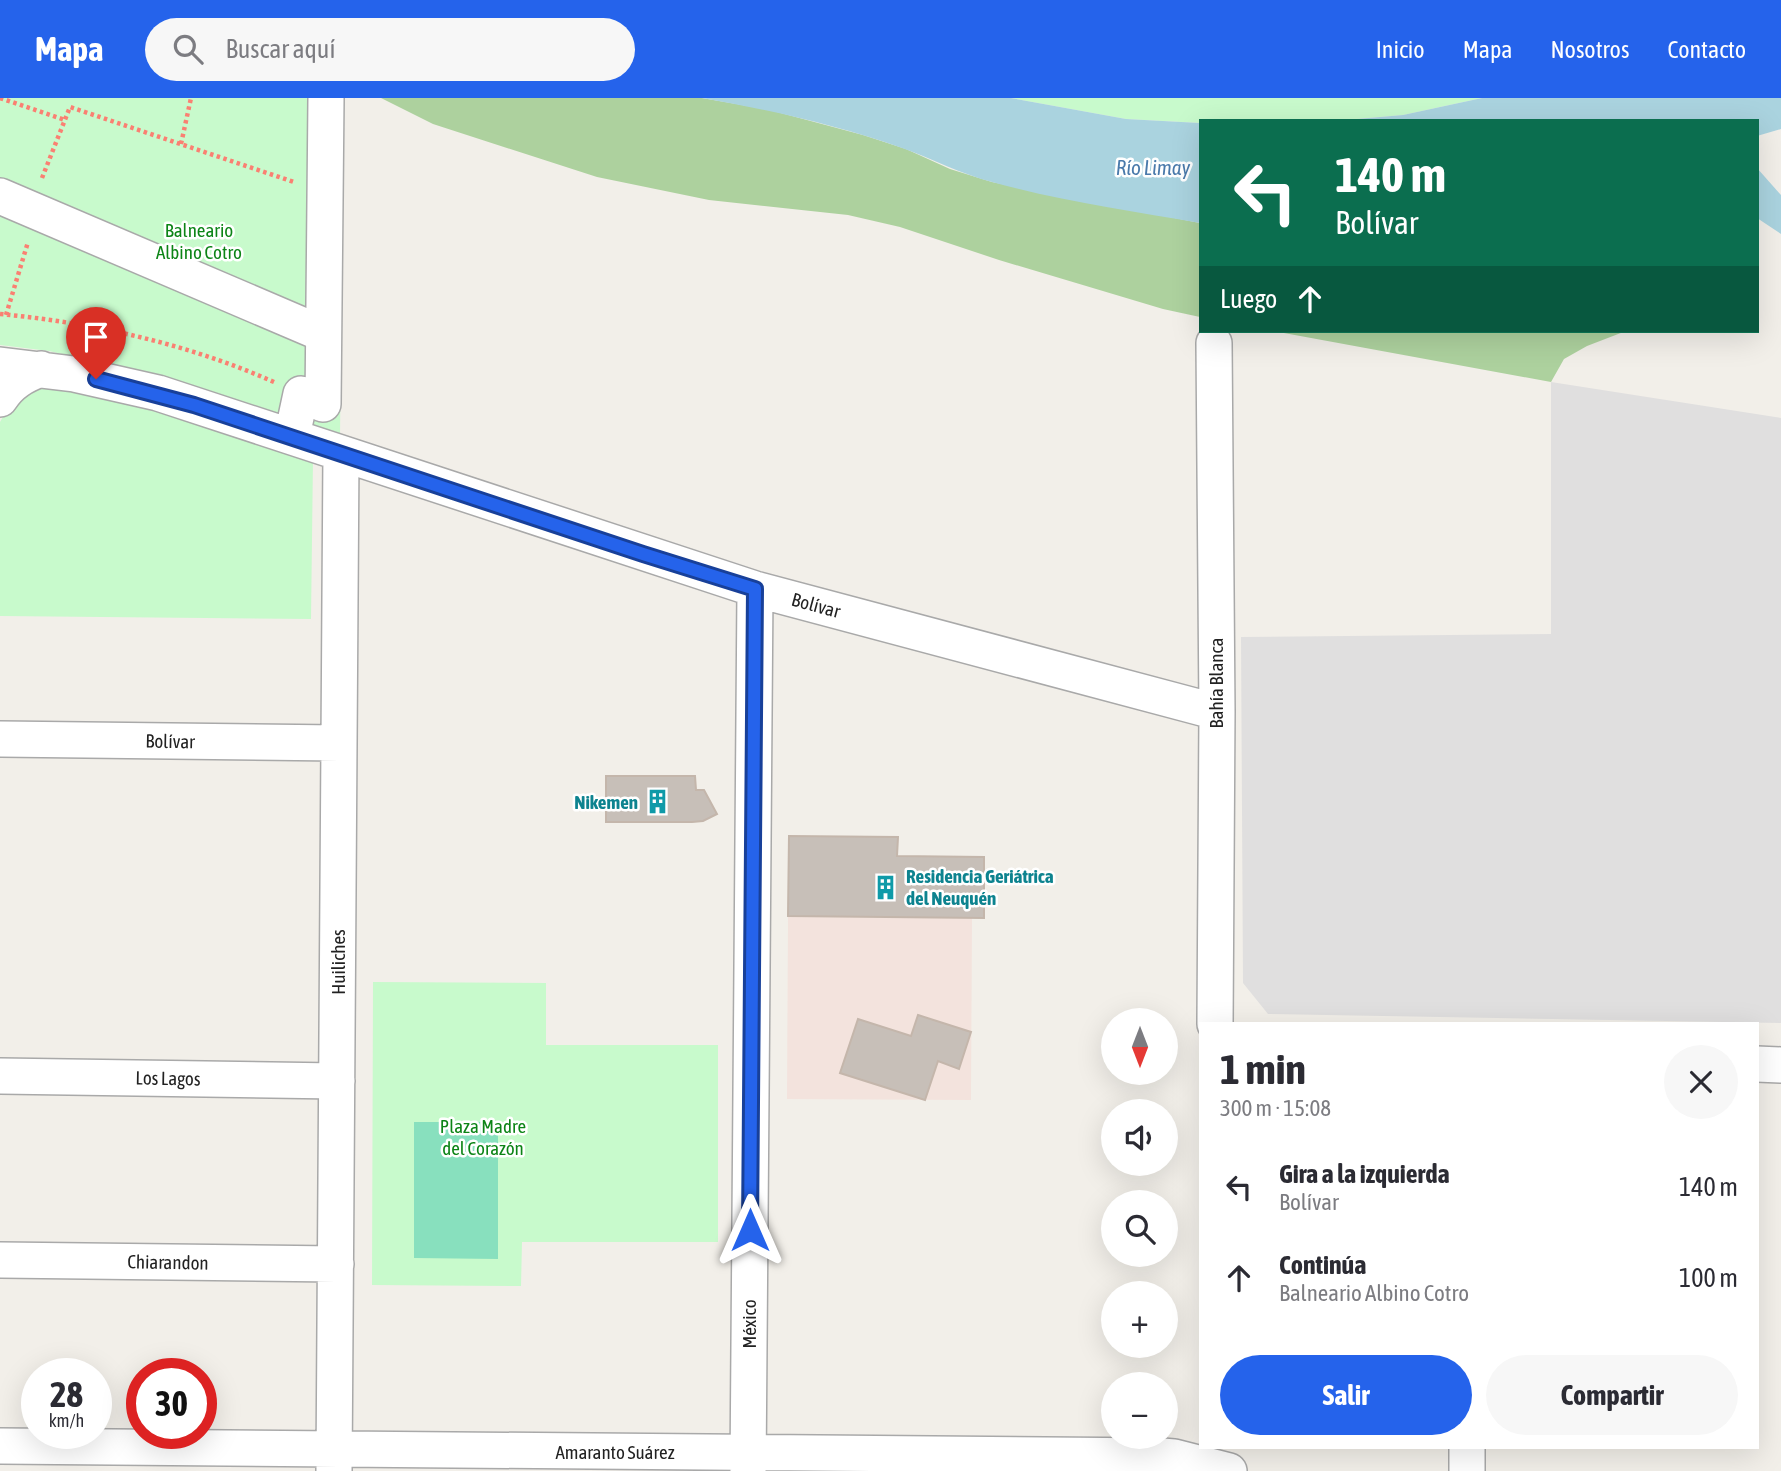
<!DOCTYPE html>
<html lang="es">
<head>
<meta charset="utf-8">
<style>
  body { margin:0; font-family:"Asap Condensed",sans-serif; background:#f7f7f7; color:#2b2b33; height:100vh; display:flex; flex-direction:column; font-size:26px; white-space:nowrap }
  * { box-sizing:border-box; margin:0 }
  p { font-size:23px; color:#7c7c81 }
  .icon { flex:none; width:38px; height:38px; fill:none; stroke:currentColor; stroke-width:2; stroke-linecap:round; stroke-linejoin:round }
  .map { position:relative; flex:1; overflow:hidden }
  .drawer { position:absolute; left:1199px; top:924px; width:560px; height:427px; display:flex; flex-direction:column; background:#fff; border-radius:0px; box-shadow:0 7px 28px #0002 }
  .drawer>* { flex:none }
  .hud { position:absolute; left:1199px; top:21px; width:560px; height:214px; border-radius:0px; box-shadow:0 7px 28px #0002; background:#0b6e4f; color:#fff; overflow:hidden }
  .needle { width:46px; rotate:180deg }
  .controls { position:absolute; left:1101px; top:910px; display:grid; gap:14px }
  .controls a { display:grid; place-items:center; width:77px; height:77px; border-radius:50%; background:#fff; box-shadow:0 7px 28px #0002; font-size:35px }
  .speed { position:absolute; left:21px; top:1260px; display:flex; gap:14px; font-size:35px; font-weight:700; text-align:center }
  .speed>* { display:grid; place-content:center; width:91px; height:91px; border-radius:50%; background:#fff; box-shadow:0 7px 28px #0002; line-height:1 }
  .speed small { font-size:18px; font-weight:400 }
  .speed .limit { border:10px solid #d22; background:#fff; color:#111 }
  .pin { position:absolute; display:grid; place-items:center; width:60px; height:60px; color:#fff; margin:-72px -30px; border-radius:50% 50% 50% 0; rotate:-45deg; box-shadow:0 0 7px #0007 }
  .pin .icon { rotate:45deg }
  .me { position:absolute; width:77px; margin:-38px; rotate:0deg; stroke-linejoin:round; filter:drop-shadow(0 0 5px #0008) }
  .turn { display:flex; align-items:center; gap:24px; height:147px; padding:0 21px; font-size:32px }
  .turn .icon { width:91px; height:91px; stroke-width:2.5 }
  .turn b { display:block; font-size:49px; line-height:60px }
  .then { display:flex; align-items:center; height:66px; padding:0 21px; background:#0003; gap:14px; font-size:26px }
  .round { display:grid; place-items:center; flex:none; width:74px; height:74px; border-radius:37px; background:#f7f7f7 }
  .overview { display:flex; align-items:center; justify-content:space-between; height:119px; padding:0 21px }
  h1 { font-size:42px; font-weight:700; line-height:52px }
  .action { display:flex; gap:14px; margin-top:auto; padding:14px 21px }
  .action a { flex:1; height:80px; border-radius:42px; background:#2563eb; color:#fff; font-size:28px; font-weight:700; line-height:80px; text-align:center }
  .action a+a { background:#f7f7f7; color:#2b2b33 }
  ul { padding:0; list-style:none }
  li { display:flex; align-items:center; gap:21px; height:91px; padding:0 21px }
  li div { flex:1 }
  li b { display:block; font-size:26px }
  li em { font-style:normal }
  header { display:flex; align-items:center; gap:42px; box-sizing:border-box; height:98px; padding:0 35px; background:#2563eb; color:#fff }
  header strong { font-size:33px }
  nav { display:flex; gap:38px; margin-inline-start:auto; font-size:24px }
  .search { width:490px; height:63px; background:#f7f7f7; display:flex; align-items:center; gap:18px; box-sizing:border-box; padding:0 24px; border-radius:38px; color:#7c7c81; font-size:26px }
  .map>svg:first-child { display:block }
  .residential { fill:#e0dfdf }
  .military { fill:#f3e3dd }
  .forest { fill:#add19e }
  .park { fill:#c8facc }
  .pitch { fill:#88e0be }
  .water { fill:#aad3df }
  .building { fill:#c7bfb8; stroke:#c4b6ab; stroke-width:2 }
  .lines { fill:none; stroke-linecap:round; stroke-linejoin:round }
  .street-casing { stroke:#a9a9a9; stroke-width:38 }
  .path { stroke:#fa8072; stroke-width:4.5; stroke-dasharray:3.5 3.5; stroke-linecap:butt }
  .street { stroke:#fff; stroke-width:35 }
  .route-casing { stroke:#184099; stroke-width:18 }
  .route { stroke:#2563eb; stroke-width:12 }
  .labels { text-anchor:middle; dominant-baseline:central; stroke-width:5; stroke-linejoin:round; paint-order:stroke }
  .park-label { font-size:19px; fill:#0c8416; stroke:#fff }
  .street-label { font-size:19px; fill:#222; stroke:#fff }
  .culture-label { font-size:19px; font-weight:bold; fill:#0d838f; stroke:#fff; text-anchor:end }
  .water-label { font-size:21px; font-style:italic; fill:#4a7aab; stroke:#fff }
</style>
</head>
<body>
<header>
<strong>Mapa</strong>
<div class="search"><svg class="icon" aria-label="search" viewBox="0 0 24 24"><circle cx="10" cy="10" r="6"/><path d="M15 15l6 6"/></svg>Buscar aquí</div>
<nav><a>Inicio</a><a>Mapa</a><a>Nosotros</a><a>Contacto</a></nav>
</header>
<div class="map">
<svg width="1781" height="1373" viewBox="0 0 1781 1373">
  <rect width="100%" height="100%" fill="#f2efe9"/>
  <path class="residential" d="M1551,284L1781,320V925L1268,916L1243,885L1241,539L1551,536Z"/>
  <path class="military" d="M788,818L972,820L971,1002L787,1001Z"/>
  <path class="forest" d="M381,0H702L766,11L863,37L906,51L950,71L992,84L1200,125V219L1163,211L999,162L900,129L848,117L709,102L597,79L433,26Z
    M1273,233H1626L1587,248L1564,261L1551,284Z"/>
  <path class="park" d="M0,0H343L340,341L127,271L49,253L0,247Z
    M1011,0H1482L1403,17L1334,23H1200V25L1126,21Z
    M30,287L111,298L313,361L311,521L0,518V324L15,298Z
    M373,884L546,885V947H718V1144H522L521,1188L372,1187Z"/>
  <path class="pitch" d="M414,1024H498V1161L414,1160Z"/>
  <path class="water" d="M702,0H1011L1126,21L1200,25V125C1131,113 1060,103 992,84C961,76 933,61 902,50C837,27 770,12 702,0Z
    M1482,0H1781V31L1757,38V23H1334L1403,17Z
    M1757,70L1781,97V136L1757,120Z"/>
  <path class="building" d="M606,678H695L696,692H704L717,716L703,723L692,724H606Z
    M789,738L898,739L897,758L984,759V820L788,818Z
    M918,917L971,934L959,971L938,963L925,1002L840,975L858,921L911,938Z"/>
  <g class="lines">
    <defs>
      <path id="street" d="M0,98L323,236
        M1214,245L1217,614L1215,926
        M0,267L74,276L158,295L755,491L1217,614
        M0,301C10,285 24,277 41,271
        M292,338L301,296L323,306L326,0
        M0,641L339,645
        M1757,966L1781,967
        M0,978L337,983
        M0,1162L336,1166
        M0,1348L1162,1358L1174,1359L1229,1373
        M334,1373L341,355
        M748,1373L755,491
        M1467,1373V1349"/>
    </defs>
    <use href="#street" class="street-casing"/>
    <path class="path" d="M0,0L65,22
      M181,46L191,0
      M42,80L70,9L294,84
      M0,216C94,225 188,246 274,284
      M6,217L28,144"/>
    <use href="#street" class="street"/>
  </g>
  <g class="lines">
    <defs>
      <path id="route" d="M96,281L194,307L643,456L755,491L750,1132"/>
    </defs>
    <use href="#route" class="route-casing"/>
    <use href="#route" class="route"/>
  </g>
  <defs>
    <symbol id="building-bare" viewBox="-9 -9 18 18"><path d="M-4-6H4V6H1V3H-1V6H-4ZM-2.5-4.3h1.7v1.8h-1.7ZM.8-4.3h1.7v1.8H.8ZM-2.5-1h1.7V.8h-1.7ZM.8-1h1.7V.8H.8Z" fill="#0f9aa8" stroke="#fff" stroke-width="2.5" paint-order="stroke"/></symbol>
  </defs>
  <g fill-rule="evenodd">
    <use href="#building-bare" x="640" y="686" width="35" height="35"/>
    <use href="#building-bare" x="868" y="772" width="35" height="35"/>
  </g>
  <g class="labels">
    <g class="park-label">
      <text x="199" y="132">Balneario<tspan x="199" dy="22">Albino Cotro</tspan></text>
      <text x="483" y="1028">Plaza Madre<tspan x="483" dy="22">del Corazón</tspan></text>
    </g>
    <g class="street-label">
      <text transform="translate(816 507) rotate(15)">Bolívar</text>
      <text transform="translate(1216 585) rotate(-90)">Bahía Blanca</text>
      <text transform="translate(170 643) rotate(1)">Bolívar</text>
      <text transform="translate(338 864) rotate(-90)">Huiliches</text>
      <text transform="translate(168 980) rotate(1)">Los Lagos</text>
      <text transform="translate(168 1164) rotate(1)">Chiarandon</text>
      <text transform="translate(749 1226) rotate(-90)">México</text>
      <text x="615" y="1354">Amaranto Suárez</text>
    </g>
    <g class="culture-label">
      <text x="638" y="704">Nikemen</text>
      <text x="906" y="778" text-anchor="start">Residencia Geriátrica<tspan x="906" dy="22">del Neuquén</tspan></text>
    </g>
    <g class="water-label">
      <text x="1153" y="69">Río Limay</text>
    </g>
  </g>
</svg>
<div class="controls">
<a><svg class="needle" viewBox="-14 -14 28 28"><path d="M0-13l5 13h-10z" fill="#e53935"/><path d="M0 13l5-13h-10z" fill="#7c7c81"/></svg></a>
<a><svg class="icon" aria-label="sound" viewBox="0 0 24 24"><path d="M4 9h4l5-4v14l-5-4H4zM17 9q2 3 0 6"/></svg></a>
<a><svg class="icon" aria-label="search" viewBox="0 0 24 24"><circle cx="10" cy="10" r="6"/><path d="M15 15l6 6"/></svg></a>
<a>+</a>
<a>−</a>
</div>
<div class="speed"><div>28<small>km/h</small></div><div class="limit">30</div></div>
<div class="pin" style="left:96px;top:281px;background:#d93025"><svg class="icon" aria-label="arrive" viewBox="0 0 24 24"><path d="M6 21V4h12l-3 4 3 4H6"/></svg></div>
<svg class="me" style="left:750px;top:1132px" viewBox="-20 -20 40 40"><path d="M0-17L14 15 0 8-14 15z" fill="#2563eb" stroke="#fff" stroke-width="4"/></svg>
<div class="hud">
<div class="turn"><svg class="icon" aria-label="left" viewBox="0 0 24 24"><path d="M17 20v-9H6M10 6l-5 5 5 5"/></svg><div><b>140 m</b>Bolívar</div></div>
<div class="then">Luego<svg class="icon" aria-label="ahead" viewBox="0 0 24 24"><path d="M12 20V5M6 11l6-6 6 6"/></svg></div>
</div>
<section class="drawer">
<div class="overview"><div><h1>1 min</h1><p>300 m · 15:08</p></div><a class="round"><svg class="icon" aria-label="close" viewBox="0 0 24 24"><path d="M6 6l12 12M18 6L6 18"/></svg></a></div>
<ul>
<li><svg class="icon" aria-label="left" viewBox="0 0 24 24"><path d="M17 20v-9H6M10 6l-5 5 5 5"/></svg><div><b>Gira a la izquierda</b><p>Bolívar</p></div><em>140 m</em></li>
<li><svg class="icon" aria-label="ahead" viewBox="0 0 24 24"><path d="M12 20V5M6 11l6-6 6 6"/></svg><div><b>Continúa</b><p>Balneario Albino Cotro</p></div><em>100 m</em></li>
</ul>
<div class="action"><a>Salir</a><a>Compartir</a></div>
</section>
</div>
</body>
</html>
